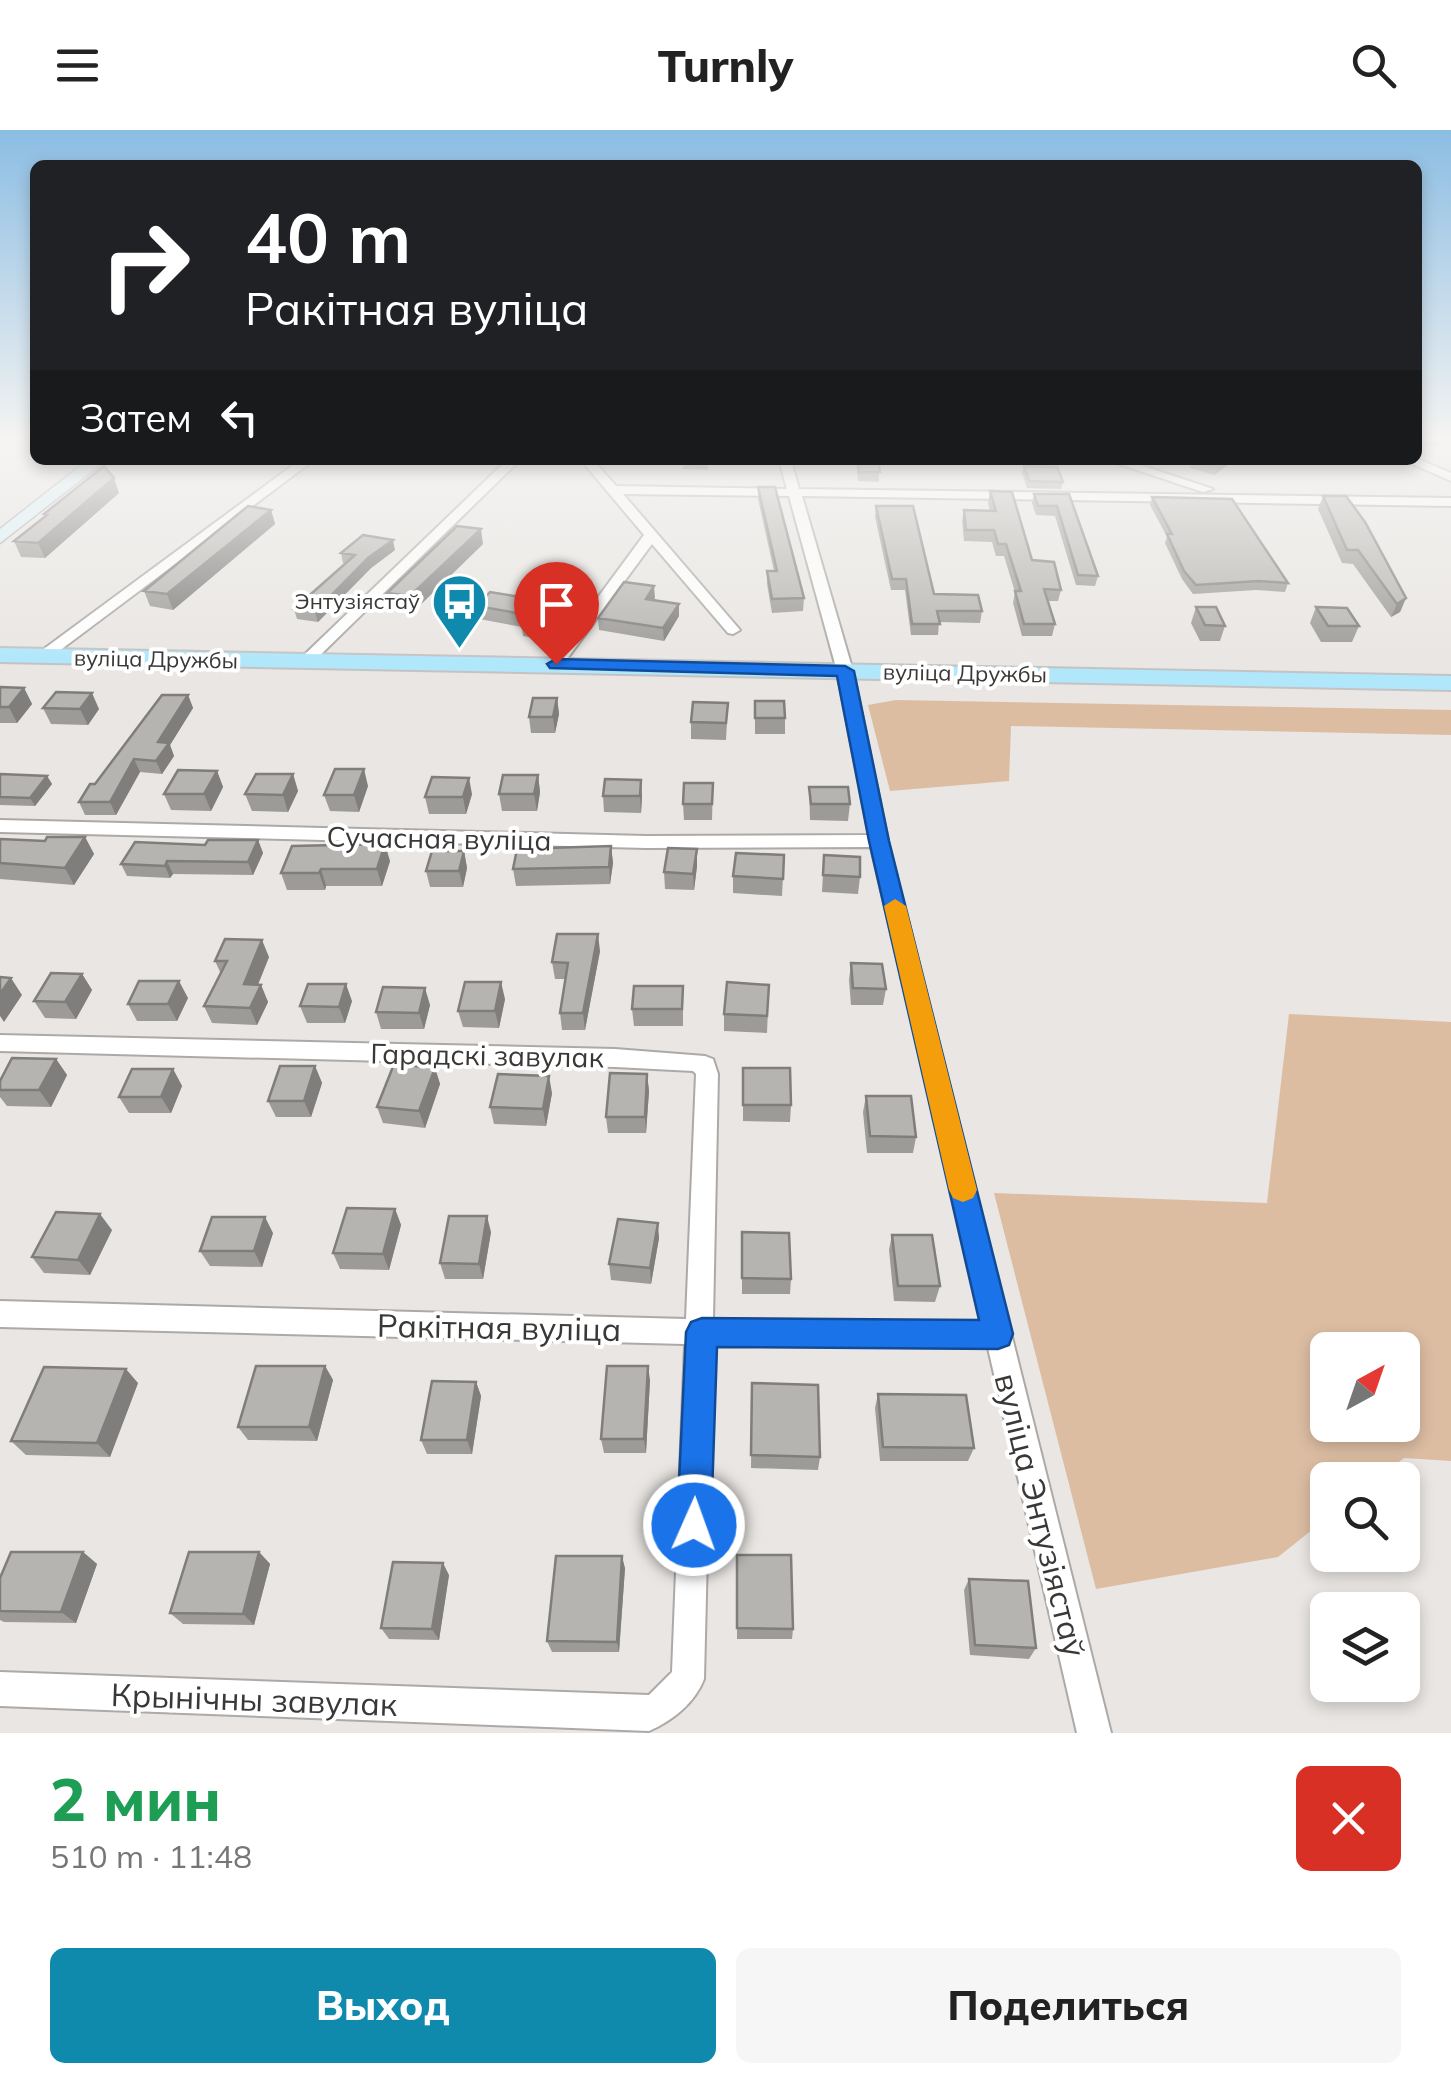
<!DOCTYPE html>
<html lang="ru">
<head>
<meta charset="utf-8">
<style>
  body { margin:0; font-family:Mulish,sans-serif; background:#f6f6f6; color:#222; height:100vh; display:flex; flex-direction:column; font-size:38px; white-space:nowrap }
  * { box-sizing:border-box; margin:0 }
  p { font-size:32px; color:#767676 }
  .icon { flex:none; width:55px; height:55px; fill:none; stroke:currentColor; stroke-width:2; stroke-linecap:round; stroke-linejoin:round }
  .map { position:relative; height:1603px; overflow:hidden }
  .drawer { display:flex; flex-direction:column; background:#fff; flex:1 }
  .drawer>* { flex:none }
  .hud { position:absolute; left:30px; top:30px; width:1392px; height:305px; border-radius:15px; box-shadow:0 5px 15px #0003; background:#202124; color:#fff; overflow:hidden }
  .needle { width:65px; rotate:40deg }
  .buttons { position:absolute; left:1310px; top:1202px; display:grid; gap:20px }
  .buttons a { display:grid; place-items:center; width:110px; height:110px; border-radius:15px; background:#fff; box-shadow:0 5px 15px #0003; font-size:50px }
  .pin { position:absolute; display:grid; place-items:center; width:85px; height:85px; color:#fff; margin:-102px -42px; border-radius:50% 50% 50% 0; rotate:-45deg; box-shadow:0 0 10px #0007 }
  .pin .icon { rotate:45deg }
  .me { position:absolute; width:110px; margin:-55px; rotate:2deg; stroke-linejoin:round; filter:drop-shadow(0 0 8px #0008) }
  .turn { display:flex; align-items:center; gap:35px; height:210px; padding:0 50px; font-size:45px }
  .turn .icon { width:130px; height:130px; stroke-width:2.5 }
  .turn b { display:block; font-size:70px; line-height:85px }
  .then { display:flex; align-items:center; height:95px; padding:0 50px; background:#0003; gap:20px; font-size:38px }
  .round { display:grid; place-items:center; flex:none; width:105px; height:105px; border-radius:15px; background:#f6f6f6 }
  .overview { display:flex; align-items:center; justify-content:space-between; height:170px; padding:0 50px }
  h1 { font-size:60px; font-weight:800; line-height:75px; color:#1e9e55 }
  .cta { display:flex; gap:20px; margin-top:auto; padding:20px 50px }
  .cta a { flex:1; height:115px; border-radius:15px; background:#0f8aac; color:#fff; font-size:40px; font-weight:800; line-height:115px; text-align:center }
  .cta a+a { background:#f6f6f6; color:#222 }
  header { display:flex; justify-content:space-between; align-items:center; height:130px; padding:0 50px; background:#fff; font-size:45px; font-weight:800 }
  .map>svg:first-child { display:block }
  .green { fill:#dcbda2; fill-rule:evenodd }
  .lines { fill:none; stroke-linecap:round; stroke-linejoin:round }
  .street-casing { stroke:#aca9a7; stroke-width:4 }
  .secondary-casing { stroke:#aca9a7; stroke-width:3 }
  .primary-casing { stroke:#c4c3c3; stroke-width:4 }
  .street { fill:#fff; fill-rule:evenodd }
  .secondary { fill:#d8f3fd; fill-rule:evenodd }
  .primary { fill:#b0e7fb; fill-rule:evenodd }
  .wall { fill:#9d9b98 }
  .shaded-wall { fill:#7f7e7c }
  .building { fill:#b6b4b1; stroke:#7f7e7c; stroke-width:2.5 }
  .route { fill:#1a73e8; stroke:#114b97; stroke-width:2.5 }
  .slow { fill:#f59e0b }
  .labels { text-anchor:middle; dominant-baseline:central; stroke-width:8; stroke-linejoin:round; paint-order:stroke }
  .far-poi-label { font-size:22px; fill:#3a3837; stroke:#fff; text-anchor:end }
  .far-street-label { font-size:22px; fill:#3a3837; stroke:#fff }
  .street-label { font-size:28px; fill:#3a3837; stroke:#fff }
  .near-street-label { font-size:32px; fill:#3a3837; stroke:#fff }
</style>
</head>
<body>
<header><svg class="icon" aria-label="menu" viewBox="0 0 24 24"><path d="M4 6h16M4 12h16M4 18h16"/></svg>Turnly<svg class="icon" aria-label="search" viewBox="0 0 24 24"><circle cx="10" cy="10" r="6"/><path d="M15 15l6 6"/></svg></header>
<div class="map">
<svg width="1451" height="1603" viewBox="0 0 1451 1603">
  <rect width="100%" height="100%" fill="#e9e6e3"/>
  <path class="green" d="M896,570L1451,580V605L1011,596L1009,651L890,661L868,575Z
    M1289,884L1451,892V1331L1404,1328L1376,1350H1328L1327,1388L1278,1427L1096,1459L994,1063L1267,1073ZM1328,1220H1402V1295H1328Z"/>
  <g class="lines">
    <defs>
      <path id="street" d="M1418,329L1451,343V351L1403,330Z
        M300,330H314L47,530H37V524Z
        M507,330H520L311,534H301V528Z
        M581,330H593L616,356L787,359L779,330H791L799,359L1451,368V376L802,366L853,541L888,711L1111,1603H1077L988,1218L712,1215L704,1549C695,1573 672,1591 649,1601L0,1576V1542L649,1565L672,1542L685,1214L0,1197V1171L686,1189L696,944L693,941L615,937L0,921V905L615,919L705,926L713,929L718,944L713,1189L982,1192L871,717L646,718L0,702V690L646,706L869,705L837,541L789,366L623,364L740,500L733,504L728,503L652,414L561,537H551V531L644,405Z
        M1107,330H1125L1213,359L1203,362Z"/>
      <path id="secondary" d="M88,330H106L0,413V399Z"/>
      <path id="primary" d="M0,518L1451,546V560L0,532Z"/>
    </defs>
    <use href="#street" class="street-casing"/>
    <use href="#secondary" class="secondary-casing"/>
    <use href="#primary" class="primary-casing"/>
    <use href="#street" class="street"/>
    <use href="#secondary" class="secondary"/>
    <use href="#primary" class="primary"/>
  </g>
  <path class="wall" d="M1418,309H1451L1430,316L1418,311Z
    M682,330H708V340L683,339Z
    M856,330H878L879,352L858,351Z
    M1192,330H1235L1214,345L1190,338Z
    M1024,336L1063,352L1061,359L1027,358L1022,343Z
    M758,357L804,468L803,481L772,483L767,454V441H774L758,369Z
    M990,361L1032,430L1061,460L1058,471H1048L1055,494L1052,506H1022L1013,473L1015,462L1004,426H996L992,412L964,411L962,391L964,380L990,381L988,373Z
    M119,363L45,428L21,427L14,411L45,386L44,384Z
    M1034,364H1069L1098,446L1095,456L1076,455L1055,386L1036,385L1032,373Z
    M1323,366L1406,468L1400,482L1391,487L1353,434L1342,433L1318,379Z
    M1152,367L1288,453L1285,462L1256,460L1193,464L1182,449L1165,413L1167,407L1150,375Z
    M876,376L934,464L982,481L980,493L939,492L938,505H911L905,460H891L875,387Z
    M271,380L275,394L173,480L150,476L144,461Z
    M483,414L413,482L391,478L387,463Z
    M395,420L371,438L318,492L297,489L294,479L346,433H343L341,423Z
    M576,455L578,468L549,511L523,506L522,497L479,489L477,476L539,470Z
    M654,456V470L679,486L664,511L599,500L598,488Z
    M1196,477L1225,496L1220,511H1200L1191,493Z
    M1316,477L1359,496L1352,512H1321L1310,493Z
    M0,557L24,558L32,574L17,593H0Z
    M188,565L193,578L170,615L174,626L162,644L140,642L116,685H85L79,672L95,654Z
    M557,568L559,584L555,603H531L529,587Z
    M755,571L785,588V604H755Z
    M728,573L726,610L691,609V592Z
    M43,578L99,579L88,595L51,594Z
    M217,641L223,657L211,681L171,680L164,664Z
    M0,644L47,646L52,654L35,676L0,675Z
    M293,644L298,661L288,682L252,681L245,664Z
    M538,645L540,662L537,681H502L499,664Z
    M713,653L712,690H684L683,674Z
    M368,656L359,682L330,681L324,665Z
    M809,657L850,674L848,691L810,690Z
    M472,664L466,684H429L425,667Z
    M603,666H642L641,683L604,682Z
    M85,707L94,724L74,755L0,749V709L45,711Z
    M258,710L263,723L253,745L173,744L170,748L127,746L121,734L205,715Z
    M611,716L613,733L610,754L516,756L513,739Z
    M697,719V736L694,760L665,759L664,742Z
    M464,721L467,738L463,757H430L426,741Z
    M784,725L782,766L733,763V746Z
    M824,725L860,747L858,764L822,762Z
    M390,731L382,756H326L325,760H287L281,743Z
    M600,821L585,900H562L560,883L565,849H555L552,832Z
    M269,827L258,855H261L268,872L257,895L212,893L204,876L221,844L215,831Z
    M851,833L886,859L883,875H851L849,850Z
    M82,844L92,860L76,889L45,888L34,871Z
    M769,855L767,903L724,901V884Z
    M683,856V896H634L632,879Z
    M188,868L177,891H137L128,874Z
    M505,869L499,898L463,897L458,881Z
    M352,871L345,893H307L300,876Z
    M430,875L424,899H381L376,882Z
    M56,929L67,945L51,977L7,976L0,967V951Z
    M315,936L322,953L311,987H276L268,971Z
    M435,938L440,954L425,998L383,993L377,977Z
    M743,938L791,975L790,992L743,991Z
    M173,939L182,956L171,983H129L119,967Z
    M647,944L649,961L646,1003H608L606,987Z
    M552,963L546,996L494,994L490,977Z
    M866,966L916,1007L913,1023H867L863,982Z
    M395,1079L401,1095L389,1140L340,1139L333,1123Z
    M112,1100L90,1145L44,1143L32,1127Z
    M491,1102L483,1149H445L440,1133Z
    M742,1102L791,1149L790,1164H742Z
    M273,1103L262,1137L210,1136L200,1121Z
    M892,1105L940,1156L935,1172L894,1171L889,1120Z
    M659,1108L651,1154L611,1150L609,1134Z
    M325,1236L333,1250L317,1311L248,1310L238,1297Z
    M650,1250L646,1323H604L601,1309Z
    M476,1252L481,1266L472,1324H427L421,1310Z
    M138,1253L110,1327L26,1325L11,1311Z
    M752,1253L820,1327L818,1340L751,1338Z
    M878,1264L974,1318L968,1331H880L875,1278Z
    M83,1422L97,1434L76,1493L4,1492L0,1490V1448Z
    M259,1422L270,1434L254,1495L183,1494L170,1483Z
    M737,1425L793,1499L792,1509H737Z
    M625,1438L619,1522H552L547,1511Z
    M449,1445L439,1510L389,1509L381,1498Z
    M969,1449L1036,1518L1029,1529L970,1525L964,1460Z"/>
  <path class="shaded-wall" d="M1433,309H1451V310L1430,316Z
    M1226,330H1235L1214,345L1217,337Z
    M114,348L119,363L45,428L38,413Z
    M271,380L275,394L173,480L167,464Z
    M481,399L483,414L413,482L410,466Z
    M393,410L395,420L371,438L318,492L315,482L368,428Z
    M576,455L578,468L549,511L548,497Z
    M654,456L655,468L646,481V469Z
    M1406,468L1400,482L1391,487L1397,474Z
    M679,474V486L664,511L663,498Z
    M24,558L32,574L17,593L9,577Z
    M92,563L99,579L88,595L80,579Z
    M188,565L193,578L170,615L174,626L162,644L156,631L158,612Z
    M557,568L559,584L555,603L553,587Z
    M134,629L140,642L116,685L110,672Z
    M364,639L368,656L359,682L354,665Z
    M217,641L223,657L211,681L204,664Z
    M293,644L298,661L288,682L283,665Z
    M538,645L540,662L537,681L534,664Z
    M47,646L52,654L35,676L30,668Z
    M469,648L472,664L466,684L463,667Z
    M641,650L642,666L641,683L640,666Z
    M85,707L94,724L74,755L65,738Z
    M258,710L263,723L253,745L248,732Z
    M385,714L390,731L382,756L377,739Z
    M611,716L613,733L610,754L609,737Z
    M697,719V736L694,760L693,744Z
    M464,721L467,738L463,757L459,741Z
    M167,731L173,744L170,748L165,736Z
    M321,739L326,756L325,760L319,743Z
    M598,804L600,821L585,900L583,883Z
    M262,810L269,827L251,871L244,854Z
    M82,844L92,860L76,889L65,872Z
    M11,848L22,865L4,892L0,886V864Z
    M179,851L188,868L177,891L168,874Z
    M501,852L505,869L499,898L495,881Z
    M346,854L352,871L345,893L339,877Z
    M261,855L268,872L257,895L250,878Z
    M425,858L430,875L424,899L419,883Z
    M56,929L67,945L51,977L39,960Z
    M315,936L322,953L311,987L304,971Z
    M435,938L440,954L425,998L419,981Z
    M173,939L182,956L171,983L161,967Z
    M647,944L649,961L646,1003L645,987Z
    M549,946L552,963L546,996L543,979Z
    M395,1079L401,1095L389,1140L383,1124Z
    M100,1084L112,1100L90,1145L78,1130Z
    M487,1086L491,1102L483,1149L479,1134Z
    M265,1087L273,1103L262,1137L254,1121Z
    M658,1093L659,1108L651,1154L650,1138Z
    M325,1236L333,1250L317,1311L309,1297Z
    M648,1236L650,1250L646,1323L644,1309Z
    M126,1239L138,1253L110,1327L97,1313Z
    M476,1252L481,1266L472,1324L467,1310Z
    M83,1422L97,1434L76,1493L61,1482Z
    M259,1422L270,1434L254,1495L243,1484Z
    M622,1426L625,1438L619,1522L617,1512Z
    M443,1433L449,1445L439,1510L432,1499Z"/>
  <path class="building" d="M858,330H878L880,342H859Z
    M1194,330H1226L1217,337Z
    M104,336L114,348L38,413L14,411L47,385L44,384Z
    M1024,336L1057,337L1063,352L1029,351Z
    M758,357H775L804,468L772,469L767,441H777Z
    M990,361L1012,362L1032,430L1054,432L1061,460L1044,459L1055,494H1024L1015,461H1021L1006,414H998L994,400H966L964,380L996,381Z
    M1034,364H1069L1098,446L1078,445L1057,376H1038Z
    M1323,366H1346L1365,392L1406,468L1397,474L1358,420H1347Z
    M1152,367L1232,369L1288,453L1259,451L1196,455L1184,441L1167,404H1172Z
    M248,376L271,380L167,464L144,461Z
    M876,376H913L934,464L978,465L982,481H937L940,494H912L906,449H892Z
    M457,396L481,399L410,466L387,463Z
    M363,405L393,410L368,428L315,482L294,479L355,425L341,423Z
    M555,451L576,455L548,497L521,493L528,485L477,476L490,462L539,470Z
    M624,452L654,456L646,469L679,474L663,498L598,488Z
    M1196,477H1216L1225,496L1205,495Z
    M1316,477L1347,478L1359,496H1328Z
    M0,557L24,558L9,577H0Z
    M56,562L92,563L80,579L43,578Z
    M162,565H188L158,612L169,613L156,631L134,629L110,672H79L90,654H95Z
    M533,568H557L553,587H529Z
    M755,571H784L785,588H755Z
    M693,572L728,573L726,593L691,592Z
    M335,639H364L354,665H324Z
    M178,640L217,641L204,664H164Z
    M0,644L47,646L30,668L0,667Z
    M256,644H293L283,665L245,664Z
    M503,645H538L534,664H499Z
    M432,647L469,648L463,667H425Z
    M605,649L641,650L640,666H603Z
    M684,653H713L712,674H683Z
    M809,657H848L850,674H811Z
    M47,707H85L65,738L0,733V709L45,711Z
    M208,710H258L248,732L167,731L165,736L121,734L135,712L205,715Z
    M385,714L377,739H321L319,743H281L292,716Z
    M611,716L609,737L513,739L517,719Z
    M668,718L697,719L693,744L664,742Z
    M432,721H464L459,741H426Z
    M736,723L784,725L783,749L733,746Z
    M824,725L860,727V747L823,745Z
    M557,804H598L583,883H560L568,833L552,832Z
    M225,809L262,810L244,854L261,855L250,878L204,876L227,831H215Z
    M851,833L882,834L886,859L853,858Z
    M51,843L82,844L65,872L34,871Z
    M0,847L11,848L0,864Z
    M139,851H179L168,874H128Z
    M465,852H501L495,881H458Z
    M727,852L769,855L767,886L724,884Z
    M308,854H346L339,877L300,876Z
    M634,856H683L682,879H632Z
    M383,857L425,858L419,883L376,882Z
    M12,928L56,929L39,960H0V951Z
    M394,934L435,938L419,981L377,977Z
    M280,936H315L304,971H268Z
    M743,938H790L791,975H743Z
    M132,939H173L161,967H119Z
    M610,943L647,944L645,987H606Z
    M498,944L549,946L543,979L490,977Z
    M866,966H911L916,1007L870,1006Z
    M347,1078L395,1079L383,1124L333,1123Z
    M56,1082L100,1084L78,1130L32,1127Z
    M449,1086H487L479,1134L440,1133Z
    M212,1087H265L254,1121H200Z
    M618,1089L658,1093L650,1138L609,1134Z
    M742,1102L789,1103L791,1149L742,1148Z
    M892,1105H932L940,1156H898Z
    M256,1236H325L309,1297H238Z
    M607,1236H648L644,1309H601Z
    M44,1237L126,1239L97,1313L11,1311Z
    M432,1251L476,1252L467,1310H421Z
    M752,1253L818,1255L820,1327L751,1325Z
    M878,1264L966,1265L974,1318L883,1317Z
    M11,1422H83L61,1482L0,1481V1448Z
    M189,1422H259L243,1484L170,1483Z
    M737,1425H791L793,1499L737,1498Z
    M556,1426H622L617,1512L547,1511Z
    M393,1432L443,1433L432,1499L381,1498Z
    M969,1449L1028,1451L1036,1518L975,1515Z"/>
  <linearGradient id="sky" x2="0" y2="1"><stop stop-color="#8bbde3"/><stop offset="0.58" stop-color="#f5f4f2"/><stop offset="1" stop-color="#f5f4f2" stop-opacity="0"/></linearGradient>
  <rect width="1451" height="534" fill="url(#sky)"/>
  <path class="route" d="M556,529L845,536L854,541L889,711L1013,1204L1009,1215L998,1219L717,1217L711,1395L706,1407L694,1412L682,1407L677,1395L686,1202L691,1192L702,1188L979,1190L869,711L837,546L550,538L547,534Z"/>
  <path class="slow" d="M895,769L906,776L977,1060L973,1068L963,1072L953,1068L949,1060L884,776Z"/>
  <defs>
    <symbol id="bus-pin" viewBox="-11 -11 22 30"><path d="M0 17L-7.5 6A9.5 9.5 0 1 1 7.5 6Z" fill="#0f8aac" stroke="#fff"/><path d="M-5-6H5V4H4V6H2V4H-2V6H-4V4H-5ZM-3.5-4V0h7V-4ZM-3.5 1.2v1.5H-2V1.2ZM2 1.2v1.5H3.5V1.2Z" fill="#fff"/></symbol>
  </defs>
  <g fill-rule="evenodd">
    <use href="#bus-pin" x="428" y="440" width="63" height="86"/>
  </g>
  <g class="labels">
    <g class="far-poi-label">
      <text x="420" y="471">Энтузіястаў</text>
    </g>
    <g class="far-street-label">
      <text transform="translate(156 529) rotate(1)">вуліца Дружбы</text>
      <text transform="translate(965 543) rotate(1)">вуліца Дружбы</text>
    </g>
    <g class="street-label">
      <text transform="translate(439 708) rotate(1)">Сучасная вуліца</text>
      <text transform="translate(487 925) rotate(1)">Гарадскі завулак</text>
    </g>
    <g class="near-street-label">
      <text transform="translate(499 1197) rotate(1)">Ракітная вуліца</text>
      <text transform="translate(1041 1385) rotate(76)">вуліца Энтузіястаў</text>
      <text transform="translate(254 1569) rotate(2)">Крынічны завулак</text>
    </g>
  </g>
</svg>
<div class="buttons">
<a><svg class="needle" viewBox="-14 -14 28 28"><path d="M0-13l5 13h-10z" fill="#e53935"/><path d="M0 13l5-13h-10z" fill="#767676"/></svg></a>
<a><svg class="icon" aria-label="search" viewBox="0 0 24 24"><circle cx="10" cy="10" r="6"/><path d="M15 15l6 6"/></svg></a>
<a><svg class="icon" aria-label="layers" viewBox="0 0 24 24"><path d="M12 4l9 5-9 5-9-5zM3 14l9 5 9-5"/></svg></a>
</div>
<div class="pin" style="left:556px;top:534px;background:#d93025"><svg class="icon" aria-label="arrive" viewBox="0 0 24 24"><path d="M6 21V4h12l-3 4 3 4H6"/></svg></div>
<svg class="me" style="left:694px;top:1395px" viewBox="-20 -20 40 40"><circle r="17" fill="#1a73e8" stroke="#fff" stroke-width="3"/><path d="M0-11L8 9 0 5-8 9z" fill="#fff"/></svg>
<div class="hud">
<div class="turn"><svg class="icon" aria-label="right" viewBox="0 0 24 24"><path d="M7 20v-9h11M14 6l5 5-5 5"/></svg><div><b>40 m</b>Ракітная вуліца</div></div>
<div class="then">Затем<svg class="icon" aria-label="left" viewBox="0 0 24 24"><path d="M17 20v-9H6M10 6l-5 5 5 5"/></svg></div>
</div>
</div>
<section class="drawer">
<div class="overview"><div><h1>2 мин</h1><p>510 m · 11:48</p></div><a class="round" style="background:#d93025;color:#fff"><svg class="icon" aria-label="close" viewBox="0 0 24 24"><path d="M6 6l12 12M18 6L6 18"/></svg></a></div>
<div class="cta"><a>Выход</a><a>Поделиться</a></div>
</section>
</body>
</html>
